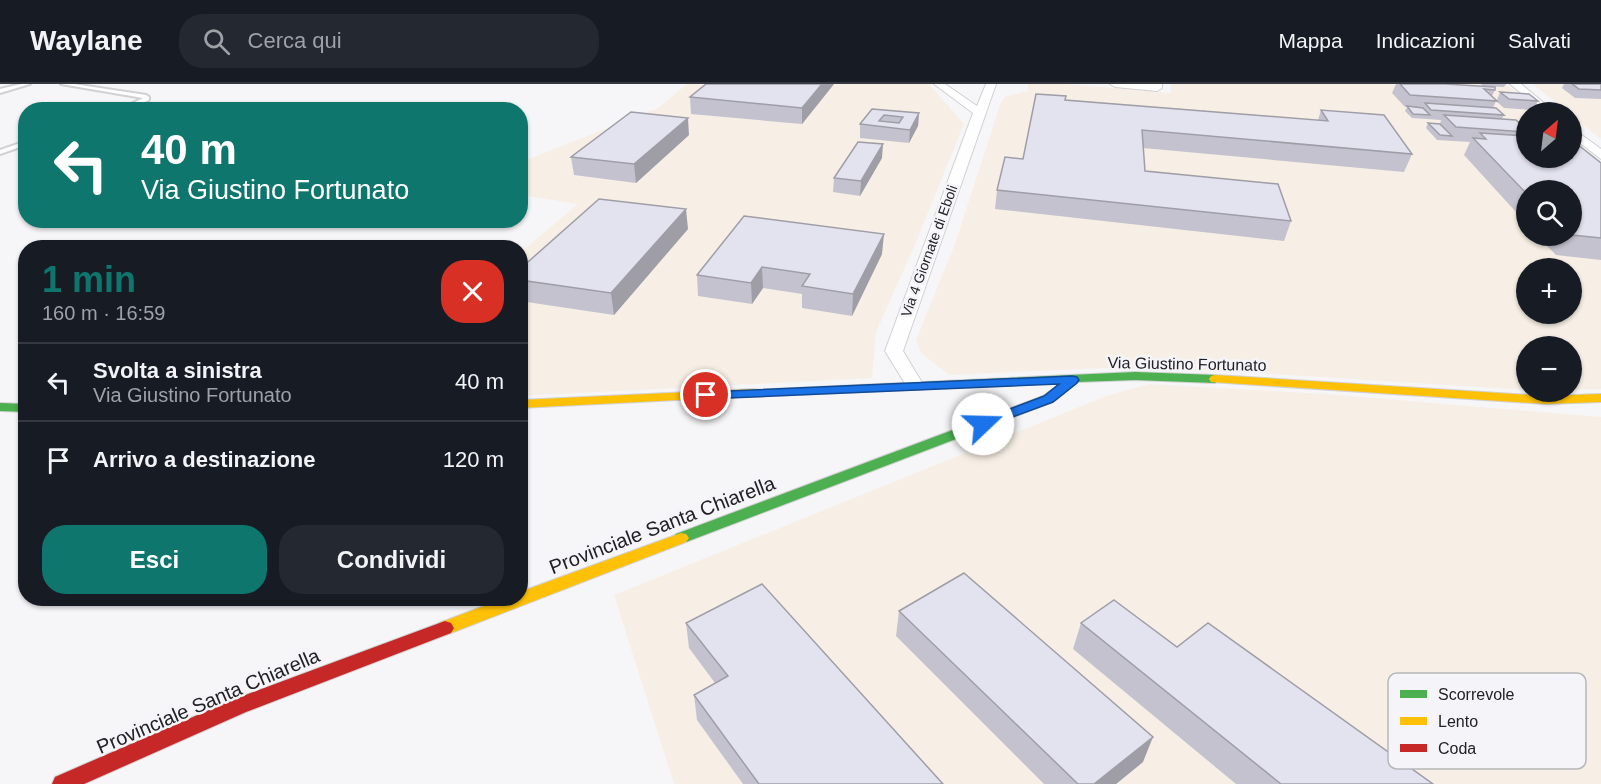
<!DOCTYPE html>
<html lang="it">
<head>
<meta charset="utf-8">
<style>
  body { margin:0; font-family:Helvetica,sans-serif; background:#242831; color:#f1f3f6; height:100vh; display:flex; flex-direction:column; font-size:22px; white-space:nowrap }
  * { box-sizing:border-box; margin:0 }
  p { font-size:20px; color:#9ea1a6 }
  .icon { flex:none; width:33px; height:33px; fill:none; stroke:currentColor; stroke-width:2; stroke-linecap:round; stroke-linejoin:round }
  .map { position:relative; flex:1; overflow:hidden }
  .side { position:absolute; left:18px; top:156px; width:510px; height:366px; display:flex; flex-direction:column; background:#171b24; border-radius:24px; box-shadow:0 2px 4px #0004 }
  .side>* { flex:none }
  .guide { position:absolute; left:18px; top:18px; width:510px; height:126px; border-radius:24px; box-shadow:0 2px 4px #0004; background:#0f766e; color:#fff; overflow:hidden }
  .needle { width:39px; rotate:28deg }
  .buttons { position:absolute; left:1516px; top:18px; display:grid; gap:12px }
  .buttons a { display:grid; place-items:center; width:66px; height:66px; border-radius:50%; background:#171b24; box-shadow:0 2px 4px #0004; font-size:30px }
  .pin { position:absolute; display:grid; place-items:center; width:51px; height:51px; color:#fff; margin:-26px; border:3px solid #fff; border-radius:50%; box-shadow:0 2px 6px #0007 }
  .me { position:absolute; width:66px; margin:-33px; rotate:69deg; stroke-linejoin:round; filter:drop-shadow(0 0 4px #0008) }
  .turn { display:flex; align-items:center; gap:21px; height:126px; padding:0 24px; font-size:27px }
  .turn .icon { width:78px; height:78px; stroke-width:2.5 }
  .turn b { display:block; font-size:42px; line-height:51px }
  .round { display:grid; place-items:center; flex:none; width:63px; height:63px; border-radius:24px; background:#242831 }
  .headline { display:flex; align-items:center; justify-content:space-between; height:102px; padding:0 24px }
  h1 { font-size:36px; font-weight:800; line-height:45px; color:#0f766e }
  .cta { display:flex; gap:12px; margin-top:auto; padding:12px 24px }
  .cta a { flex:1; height:69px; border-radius:24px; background:#0f766e; color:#fff; font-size:24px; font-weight:800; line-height:69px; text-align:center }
  .cta a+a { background:#242831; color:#f1f3f6 }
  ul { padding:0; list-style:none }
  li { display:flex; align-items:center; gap:18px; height:78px; padding:0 24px; border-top:2px solid #363941 }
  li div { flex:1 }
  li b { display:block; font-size:22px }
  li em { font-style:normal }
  header { display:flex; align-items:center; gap:36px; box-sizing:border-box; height:84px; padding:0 30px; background:#171b24; border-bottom:2px solid #363941 }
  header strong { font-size:28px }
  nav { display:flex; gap:33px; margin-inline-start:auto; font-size:21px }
  .search { width:420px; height:54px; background:#242831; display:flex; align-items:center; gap:15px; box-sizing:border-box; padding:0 21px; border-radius:24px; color:#9ea1a6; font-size:22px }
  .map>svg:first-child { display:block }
  .industrial { fill:#f7efe5; fill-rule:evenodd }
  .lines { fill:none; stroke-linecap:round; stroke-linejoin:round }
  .lane-casing { stroke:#d1d1d3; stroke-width:4 }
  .street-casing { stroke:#d1d1d3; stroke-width:2 }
  .fast-casing { stroke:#d1d1d3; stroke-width:2 }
  .slow-casing { stroke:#d1d1d3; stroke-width:2 }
  .jam-casing { stroke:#d1d1d3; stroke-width:2 }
  .lane { fill:#fefefe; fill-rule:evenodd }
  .street { fill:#fefefe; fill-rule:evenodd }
  .fast { fill:#4caf50; fill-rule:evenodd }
  .slow { fill:#ffc107; fill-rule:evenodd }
  .jam { fill:#c62828; fill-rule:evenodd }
  .wall { fill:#c3c2ce }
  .shaded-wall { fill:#9f9ea7 }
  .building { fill:#e3e2ef; stroke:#9f9ea7; stroke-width:1.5; fill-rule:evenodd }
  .route { fill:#1a73e8; stroke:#114b97; stroke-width:1.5 }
  .labels { text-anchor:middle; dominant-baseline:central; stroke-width:5; stroke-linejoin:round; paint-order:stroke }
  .far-street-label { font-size:14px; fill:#222224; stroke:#f5f5f9 }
  .street-label { font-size:16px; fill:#222224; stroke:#f5f5f9 }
  .near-street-label { font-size:20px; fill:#222224; stroke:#f5f5f9 }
  .key { fill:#f5f5f9; stroke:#b6b6b9; stroke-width:1.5 }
  .key-label { font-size:16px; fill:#222224 }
</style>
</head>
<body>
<header>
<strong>Waylane</strong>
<div class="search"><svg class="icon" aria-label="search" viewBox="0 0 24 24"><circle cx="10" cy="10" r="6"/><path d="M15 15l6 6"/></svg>Cerca qui</div>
<nav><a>Mappa</a><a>Indicazioni</a><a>Salvati</a></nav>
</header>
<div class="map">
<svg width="1601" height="700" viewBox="0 0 1601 700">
  <rect width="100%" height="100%" fill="#f6f6f8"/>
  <path class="industrial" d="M687,0H929L964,40L914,163L876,248L872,294L521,312V168L578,120L521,111V78L658,24Z
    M1028,0H1066L1171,9V0H1506L1540,28H1527V74H1572V56L1601,80V305L1572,306V262H1527V306L1207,286L1105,284L949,291L921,269L916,256L955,160L1000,21L1004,13L1028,7ZM1527,106H1572V152H1527ZM1527,184H1572V230H1527Z
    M1533,0H1601V55L1572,32V28H1568Z
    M1149,300L1326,310L1601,333V700H674L614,511L1106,312Z"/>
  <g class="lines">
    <defs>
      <path id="lane" d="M21,0H30L0,9V5Z
        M61,0H74L146,11L149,13V16L127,26H119L143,14Z
        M26,57V61L0,70V66Z"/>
      <path id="street" d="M934,0H945L977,22L986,0H996L903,267L924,302L921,306H909L885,267L973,29Z
        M1110,0H1162V4L1157,7L1115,3Z
        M1510,0H1521L1555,28H1544Z
        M1572,44L1601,65V75L1572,53Z"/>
      <path id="fast" d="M1135,288L1215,291L1221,295L1215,299L1135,296L1078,298L1053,318L686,458H676L673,454L676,450L1043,312L1061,299L753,313L749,312L747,309L749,306Z
        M0,319L26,320V328L0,327Z"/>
      <path id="slow" d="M1215,291L1546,312L1601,310V318L1546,320L1211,298L1209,295L1211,292Z
        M753,305L757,306L759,309L757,312L520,324V316Z
        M681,449L686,450L689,454L686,458L451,549L445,551L439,549L436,544L439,539L505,514H520V508Z"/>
      <path id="jam" d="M445,537L451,539L454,544L451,549L246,628L84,700H52L55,693L232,616Z"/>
    </defs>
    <use href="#lane" class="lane-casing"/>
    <use href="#street" class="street-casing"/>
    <use href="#fast" class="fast-casing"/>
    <use href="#slow" class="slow-casing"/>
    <use href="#jam" class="jam-casing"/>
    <use href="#lane" class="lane"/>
    <use href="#street" class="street"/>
    <use href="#fast" class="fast"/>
    <use href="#slow" class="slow"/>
    <use href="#jam" class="jam"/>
  </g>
  <path class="wall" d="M834,0L802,40L691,30L690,13Z
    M1396,0H1445L1495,6L1492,12L1497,16L1500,8L1538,17L1533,26L1504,24L1496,17L1493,24L1504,31L1502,35L1527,46V74L1601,79V176L1556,171L1537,152H1572L1527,106V140L1464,71L1470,58L1437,56L1426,44L1428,39L1440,40L1441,36L1412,34L1405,27L1407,23H1405L1392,9Z
    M1481,0H1506L1504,3L1483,2Z
    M1564,0H1601V15L1575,14L1562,4Z
    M1065,16L1318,36L1321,26L1412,70L1404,88L1143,64L1145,87L1291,137L1284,157L995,125L997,106L1023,75Z
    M872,25L919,29L918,42L909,59L860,54V40Z
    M689,51L636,99L574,91L571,73Z
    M882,74L860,112L833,108L834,94Z
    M688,145L614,231L520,217V185Z
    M882,170L852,232L802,224V210L763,204L752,220L698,212L697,191Z
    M899,527L1143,678L1116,700H1044L896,552Z
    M686,539L943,700H743L697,636L694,611L715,599L689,564Z
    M1081,539L1177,563L1433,700H1236L1073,565Z"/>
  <path class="shaded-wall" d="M822,0H834L802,40V24Z
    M919,29L918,42L909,59L910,46Z
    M688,34L689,51L636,99L634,80Z
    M883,60L882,74L860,112L861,97Z
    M686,125L688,145L614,231L611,209Z
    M884,150L882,170L852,232L853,210Z
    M762,183L763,204L752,220L751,199Z
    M1153,653L1143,678L1116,700H1094Z"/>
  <path class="building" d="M706,0H822L802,24L690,13Z
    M1400,0H1445L1495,3V6L1484,5L1497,17L1410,11Z
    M1572,0H1601V6L1579,5Z
    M1500,8L1529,10L1538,17L1509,15Z
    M1036,10L1066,12L1065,16L1328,37L1321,26L1384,31L1412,70L1142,46L1145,87L1278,100L1291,137L997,106L1005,73L1023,75Z
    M1425,19L1496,24L1504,31L1431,26Z
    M1407,22L1423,24L1430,31L1413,30Z
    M872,25L919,29L910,46L860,40ZM884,31L903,33L899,39L879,37Z
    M631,28L688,34L634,80L571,73Z
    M1444,31L1516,36L1527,46V48L1456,43Z
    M1428,39L1440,40L1452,52L1440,51Z
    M1480,49L1527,52V74H1572V56L1601,79V154L1572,151V106H1527V110L1473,54L1486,55Z
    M858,58L883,60L861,97L834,94Z
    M599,115L686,125L611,209L520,196V185Z
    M744,132L884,150L853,210L802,202L810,190L762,183L751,199L697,191Z
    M964,489L1153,653L1094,700H1078L899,527Z
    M762,500L943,700H759L694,611L728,592L686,539Z
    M1114,516L1177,563L1208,539L1433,700H1281L1081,539Z"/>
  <path class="route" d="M1072,292L1077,293L1079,296L1077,299L1053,318L983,344L978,343L976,340L978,337L1044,312L1059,300L706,315L700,311L706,308Z"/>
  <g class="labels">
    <g class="far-street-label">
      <text transform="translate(929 167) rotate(-70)">Via 4 Giornate di Eboli</text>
    </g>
    <g class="street-label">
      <text transform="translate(1187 280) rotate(1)">Via Giustino Fortunato</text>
    </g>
    <g class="near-street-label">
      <text transform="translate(662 441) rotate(-21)">Provinciale Santa Chiarella</text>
      <text transform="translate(208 617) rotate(-23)">Provinciale Santa Chiarella</text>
    </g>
  </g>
  <rect x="1388" y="589" width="198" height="96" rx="9" class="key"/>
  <rect x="1400" y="606" width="27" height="8" fill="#4caf50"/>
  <rect x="1400" y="633" width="27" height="8" fill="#ffc107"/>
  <rect x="1400" y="660" width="27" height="8" fill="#c62828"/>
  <g class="key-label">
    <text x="1438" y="616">Scorrevole</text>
    <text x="1438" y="643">Lento</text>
    <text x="1438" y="670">Coda</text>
  </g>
</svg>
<div class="buttons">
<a><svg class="needle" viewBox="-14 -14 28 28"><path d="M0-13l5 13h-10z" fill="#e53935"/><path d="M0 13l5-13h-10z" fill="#9ea1a6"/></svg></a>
<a><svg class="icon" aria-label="search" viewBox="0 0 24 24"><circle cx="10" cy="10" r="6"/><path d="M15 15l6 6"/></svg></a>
<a>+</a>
<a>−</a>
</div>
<div class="pin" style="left:706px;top:311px;background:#d93025"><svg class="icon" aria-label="arrive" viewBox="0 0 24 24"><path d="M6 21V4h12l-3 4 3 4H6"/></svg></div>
<svg class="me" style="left:983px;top:340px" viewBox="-20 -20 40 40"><circle r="19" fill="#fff"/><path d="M0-13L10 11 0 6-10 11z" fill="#1a73e8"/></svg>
<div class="guide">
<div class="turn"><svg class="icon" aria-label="left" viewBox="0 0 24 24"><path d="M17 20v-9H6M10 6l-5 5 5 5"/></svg><div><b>40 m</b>Via Giustino Fortunato</div></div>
</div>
<section class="side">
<div class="headline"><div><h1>1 min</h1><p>160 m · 16:59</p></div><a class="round" style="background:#d93025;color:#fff"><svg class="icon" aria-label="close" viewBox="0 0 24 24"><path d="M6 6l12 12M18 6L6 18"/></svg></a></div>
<ul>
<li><svg class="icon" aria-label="left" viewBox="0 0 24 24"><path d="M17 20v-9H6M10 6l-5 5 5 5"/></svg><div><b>Svolta a sinistra</b><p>Via Giustino Fortunato</p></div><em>40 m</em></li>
<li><svg class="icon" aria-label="arrive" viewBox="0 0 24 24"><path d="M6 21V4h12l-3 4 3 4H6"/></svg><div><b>Arrivo a destinazione</b></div><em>120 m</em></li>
</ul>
<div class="cta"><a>Esci</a><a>Condividi</a></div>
</section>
</div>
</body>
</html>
